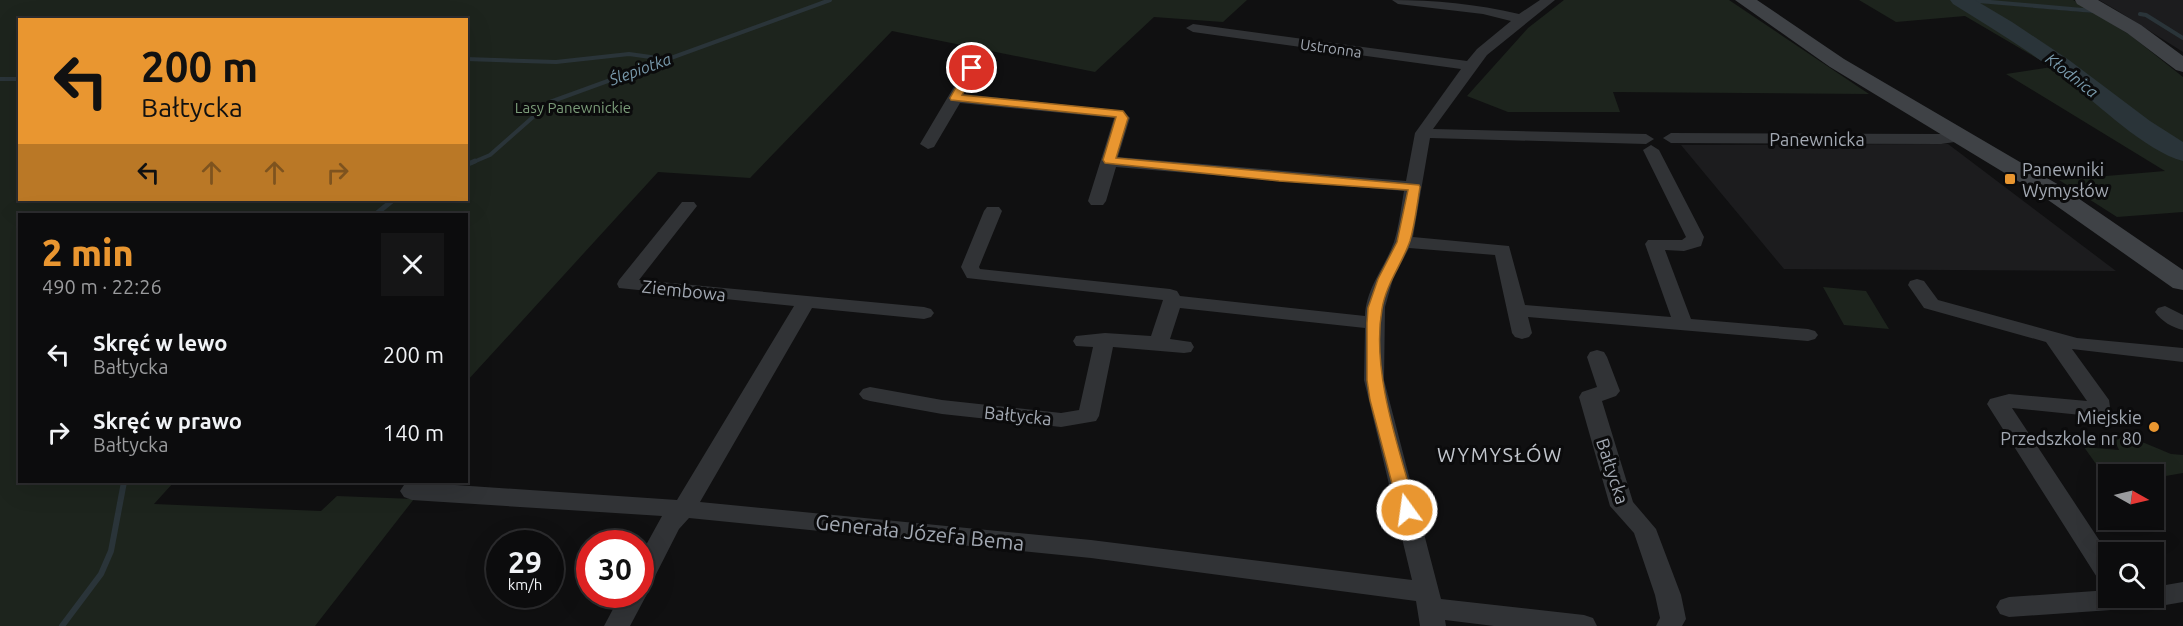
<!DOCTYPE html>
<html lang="pl">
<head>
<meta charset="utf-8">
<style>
  body { margin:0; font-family:Ubuntu,sans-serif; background:#151516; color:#f1f3f6; height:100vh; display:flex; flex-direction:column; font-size:22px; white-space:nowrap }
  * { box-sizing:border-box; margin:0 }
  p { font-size:20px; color:#9a9b9d }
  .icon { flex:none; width:33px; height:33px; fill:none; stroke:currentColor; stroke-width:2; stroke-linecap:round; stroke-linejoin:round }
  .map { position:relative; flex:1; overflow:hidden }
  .details { position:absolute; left:18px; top:213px; width:450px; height:270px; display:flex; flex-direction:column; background:#0c0c0d; border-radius:0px; box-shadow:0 6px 24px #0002,0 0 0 2px #2c2c2e }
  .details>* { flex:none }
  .top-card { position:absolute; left:18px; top:18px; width:450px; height:183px; border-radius:0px; box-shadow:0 6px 24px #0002,0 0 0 2px #2c2c2e; background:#e99630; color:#111; overflow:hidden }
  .needle { width:39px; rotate:98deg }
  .buttons { position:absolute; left:2098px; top:464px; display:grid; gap:12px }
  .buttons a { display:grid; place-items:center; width:66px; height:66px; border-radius:0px; background:#0c0c0d; box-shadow:0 6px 24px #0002,0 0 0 2px #2c2c2e; font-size:30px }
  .speed { position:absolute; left:486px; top:530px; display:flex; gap:12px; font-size:30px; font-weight:700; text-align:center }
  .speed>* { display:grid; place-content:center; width:78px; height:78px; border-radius:50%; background:#0c0c0d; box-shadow:0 6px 24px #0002,0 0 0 2px #2c2c2e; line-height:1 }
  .speed small { font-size:15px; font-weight:400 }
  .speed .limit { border:9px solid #d22; background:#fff; color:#111 }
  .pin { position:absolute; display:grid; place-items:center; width:51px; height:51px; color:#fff; margin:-26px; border:3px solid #fff; border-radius:50%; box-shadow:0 2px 6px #0007 }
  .me { position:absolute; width:66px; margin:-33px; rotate:346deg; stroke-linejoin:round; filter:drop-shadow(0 0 4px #0008) }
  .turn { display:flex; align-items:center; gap:21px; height:126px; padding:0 24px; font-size:27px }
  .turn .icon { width:78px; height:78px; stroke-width:2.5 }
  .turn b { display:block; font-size:42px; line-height:51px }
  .lanes { display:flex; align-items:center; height:57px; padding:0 24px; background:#0003; justify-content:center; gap:30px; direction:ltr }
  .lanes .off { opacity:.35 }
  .round { display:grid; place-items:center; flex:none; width:63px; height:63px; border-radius:0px; background:#151516 }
  .head { display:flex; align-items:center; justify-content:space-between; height:102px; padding:0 24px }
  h1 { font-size:36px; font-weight:800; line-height:45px; color:#e99630 }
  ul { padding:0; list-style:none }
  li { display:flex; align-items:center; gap:18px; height:78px; padding:0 24px }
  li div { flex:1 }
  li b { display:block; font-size:22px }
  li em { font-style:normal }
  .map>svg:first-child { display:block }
  .built { fill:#1c1c1e }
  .green { fill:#1d241d; fill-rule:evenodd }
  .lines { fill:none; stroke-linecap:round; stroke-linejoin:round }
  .stream-far2 { stroke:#2a3439; stroke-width:4 }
  .stream-far1 { stroke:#2a3439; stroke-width:5 }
  .stream { stroke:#2a3439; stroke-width:6 }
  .river { fill:#2a3439; fill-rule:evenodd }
  .street { fill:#313336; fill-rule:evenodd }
  .secondary { fill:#3f4246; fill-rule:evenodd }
  .route { fill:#e99630; stroke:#97621f; stroke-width:1.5 }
  .poi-dot { fill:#e99630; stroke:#0b0b0c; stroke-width:2 }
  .labels { text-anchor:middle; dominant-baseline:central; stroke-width:6; stroke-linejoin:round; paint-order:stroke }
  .far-street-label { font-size:15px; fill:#a2a8b2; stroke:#0b0b0c }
  .far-park-label { font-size:15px; fill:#7b9c79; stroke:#0b0b0c }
  .far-water-label { font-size:16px; font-style:italic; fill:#799aac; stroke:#0b0b0c }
  .street-label { font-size:18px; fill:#a2a8b2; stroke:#0b0b0c }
  .poi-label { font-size:18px; fill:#a2a8b2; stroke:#0b0b0c; text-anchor:start }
  .neighbourhood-label { font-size:20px; letter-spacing:1.5px; fill:#c3c7ce; stroke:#0b0b0c }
  .near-street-label { font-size:21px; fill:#a2a8b2; stroke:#0b0b0c }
</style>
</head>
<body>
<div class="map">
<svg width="2183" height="626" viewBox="0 0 2183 626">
  <rect width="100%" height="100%" fill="#101011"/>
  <path class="built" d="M2099,0H2183V52L2118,11Z
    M1948,144L2116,271L1784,269L1681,145Z"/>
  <path class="green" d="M0,0H1247L1223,22L1154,17L1095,72L892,31L750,178L658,172L467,381L466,214H20V482H174L154,504L321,511L337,496L414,499L315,626H0ZM20,20H466V200H20Z
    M1564,0H1729L1869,94L1613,92L1620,112H1508L1467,96L1528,28Z
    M1859,0H1955L2017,37L2066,72L2117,116L2153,142L2183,158V212L2117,217L2059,180L2165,171L2006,74L2052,67L1965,16L1896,22Z
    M1974,0H2073L2090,9Z
    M1965,1L2095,13L2130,35L2183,77V150L2137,121L2029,38Z
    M1823,287L1866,291L1889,329L1844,325Z
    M2123,434L2171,454L2183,455V473L2154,478V474H2138L2133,468L2096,464L2084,447L2119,450L2113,437Z"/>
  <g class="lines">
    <path class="stream-far2" d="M1967,0L2094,11
      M2140,14L2146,15L2183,38
      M466,59L556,62L629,54L665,59
      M0,79H20
      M471,163L490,155L550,102L830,0"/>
    <path class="stream-far1" d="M466,165L475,161
      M376,214L393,200"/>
    <path class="stream" d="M62,626L101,574L111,551L124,482"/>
    <path class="river" d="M1950,0H1975L2012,22L2069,60L2150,121L2183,142V161C2145,151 2098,104 2067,80C2031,52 1992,28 1953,4Z"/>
    <path class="street" d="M1392,0C1435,0 1476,4 1519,14L1540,0H1555L1487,55L1433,129L1646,134L1654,139L1646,144L1430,138L1413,237L1509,246L1525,305L1671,317L1645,244L1648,240H1682L1686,237L1643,150L1651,145L1659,150L1704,237L1701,246L1684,251L1665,250L1691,319L1808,329L1815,331L1818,335L1815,339L1808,341L1528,317L1532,333L1529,337L1522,339L1515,337L1512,333L1495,255L1409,248L1393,279L1385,307L1384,380L1441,599L1584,615L1593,618L1597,626H1494L1445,620L1446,626H1420L1416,601L1091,558L689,518L679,529L649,588L644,590L647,594L630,626H604L621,594H640V556L662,516L412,500L404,497L400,491L404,485L412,482L677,500L794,306L619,288L617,284L619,280L682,202H694L697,206L639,280L924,307L931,309L934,313L931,317L924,319L812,308L700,502L1091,540L1412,580L1364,380L1365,328L1180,308L1170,339L1191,342L1194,347L1191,352L1184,353L1113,347L1099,416L1096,421L1061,427L942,414L870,401L863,399L859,394L863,389L870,387L942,400L1061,413L1079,410L1093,347L1076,346L1073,341L1076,336L1105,333L1151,336L1163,300L967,278L961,267L984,211L987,207H999L1002,211L979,267L980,269L1170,289L1177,291L1180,296L1365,316C1366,288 1385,267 1394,242C1399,226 1401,208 1404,191L1116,167L1106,201L1103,205H1091L1088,201L1114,118L960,103L934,147L928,149L920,144L965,68L972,64L979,68L964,94L1124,111L1130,118L1118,157L1406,181L1415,133L1461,69L1193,32L1186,28L1193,24L1467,61L1477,49L1511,21L1483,14L1398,4Z
      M1962,132L1968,134L1970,137L1968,140L1941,144L1671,143L1663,138L1671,133L1941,134Z
      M1917,279L1924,281L1938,300L2077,338L2183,348V362L2072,349L2109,400L2110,407L2107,412L2091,416L2012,408L2109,555V585L2100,582L1987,404L1990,399L2009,394L2087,401L2046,342L1924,308L1908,285L1910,281Z
      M2165,306L2183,315V330C2173,328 2161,321 2155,312L2158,308Z
      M1597,350L1604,352L1607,357L1620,391L1616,396L1602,401L1633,502L1656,529L1681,595L1686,619L1682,626H1656L1660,618L1655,595L1634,533L1610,506L1579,397L1582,392L1597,387L1587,357L1590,352Z
      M2183,582V602L2154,607L2009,617L2000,614L1996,607L2000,600L2009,597L2109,590V597H2154V587Z"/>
    <path class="secondary" d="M1735,0H1757L1844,59L2059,185L2183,270V290L2173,288L2041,195L1830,67Z
      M2075,0H2098L2141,25L2183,56V72L2176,70L2127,33L2077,4Z"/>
  </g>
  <path class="route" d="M972,65L977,68L962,95L1123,111L1128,118L1116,158L1419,185L1420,187C1417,205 1415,224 1410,241C1402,264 1386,284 1382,309C1371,373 1399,448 1416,510L1413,515L1407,516L1401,515L1399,510L1370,400L1367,380V323L1368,308L1378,279L1397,242L1408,190L1279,181L1105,163L1103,160L1116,117L951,100L950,98L967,68Z"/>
  <g class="poi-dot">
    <rect x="2004" y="173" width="12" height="12" rx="3"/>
    <circle cx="2154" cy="427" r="6"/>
  </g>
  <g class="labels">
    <g class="far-street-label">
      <text transform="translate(1331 48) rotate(8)">Ustronna</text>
    </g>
    <g class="far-park-label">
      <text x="573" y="107">Lasy Panewnickie</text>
    </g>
    <g class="far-water-label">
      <text transform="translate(640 69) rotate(-20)">Ślepiotka</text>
      <text transform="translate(2072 75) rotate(38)">Kłodnica</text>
    </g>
    <g class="street-label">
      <text x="1817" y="139">Panewnicka</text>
      <text transform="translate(684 290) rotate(6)">Ziembowa</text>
      <text transform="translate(1018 415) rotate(6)">Bałtycka</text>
      <text transform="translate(1613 471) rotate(72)">Bałtycka</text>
    </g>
    <g class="poi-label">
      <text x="2022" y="169">Panewniki<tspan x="2022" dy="21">Wymysłów</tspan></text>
      <text x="2142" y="417" text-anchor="end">Miejskie<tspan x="2142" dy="21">Przedszkole nr 80</tspan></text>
    </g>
    <g class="neighbourhood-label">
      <text x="1500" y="454">WYMYSŁÓW</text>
    </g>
    <g class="near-street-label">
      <text transform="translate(920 532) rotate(6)">Generała Józefa Bema</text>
    </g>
  </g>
</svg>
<div class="buttons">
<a><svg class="needle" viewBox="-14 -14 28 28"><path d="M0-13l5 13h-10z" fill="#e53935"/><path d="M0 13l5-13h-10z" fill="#9a9b9d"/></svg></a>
<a><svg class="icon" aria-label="search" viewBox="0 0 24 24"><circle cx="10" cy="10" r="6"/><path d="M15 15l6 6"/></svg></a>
</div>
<div class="speed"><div>29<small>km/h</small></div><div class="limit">30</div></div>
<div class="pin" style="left:972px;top:68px;background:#d93025"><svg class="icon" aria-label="arrive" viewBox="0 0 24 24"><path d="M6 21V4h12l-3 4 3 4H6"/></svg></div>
<svg class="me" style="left:1407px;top:510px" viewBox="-20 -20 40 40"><circle r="17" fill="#e99630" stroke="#fff" stroke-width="3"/><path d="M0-11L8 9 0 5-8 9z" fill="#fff"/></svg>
<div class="top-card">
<div class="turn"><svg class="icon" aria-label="left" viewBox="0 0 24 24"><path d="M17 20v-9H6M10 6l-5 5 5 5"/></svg><div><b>200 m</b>Bałtycka</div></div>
<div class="lanes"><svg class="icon" aria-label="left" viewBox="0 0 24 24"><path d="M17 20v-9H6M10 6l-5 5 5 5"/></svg><svg class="icon off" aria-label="ahead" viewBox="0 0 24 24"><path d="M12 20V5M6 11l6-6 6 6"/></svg><svg class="icon off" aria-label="ahead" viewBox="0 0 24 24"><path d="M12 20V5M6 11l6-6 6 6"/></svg><svg class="icon off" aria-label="right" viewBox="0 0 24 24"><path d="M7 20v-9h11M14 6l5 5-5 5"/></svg></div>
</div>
<section class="details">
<div class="head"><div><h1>2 min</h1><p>490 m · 22:26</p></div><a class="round"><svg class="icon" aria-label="close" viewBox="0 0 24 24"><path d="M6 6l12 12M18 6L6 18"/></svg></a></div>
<ul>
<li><svg class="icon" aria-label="left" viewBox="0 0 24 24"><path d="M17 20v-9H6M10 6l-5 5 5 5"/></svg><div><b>Skręć w lewo</b><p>Bałtycka</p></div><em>200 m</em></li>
<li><svg class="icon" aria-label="right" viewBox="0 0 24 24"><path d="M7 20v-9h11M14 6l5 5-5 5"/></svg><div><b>Skręć w prawo</b><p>Bałtycka</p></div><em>140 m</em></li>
</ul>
</section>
</div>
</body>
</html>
